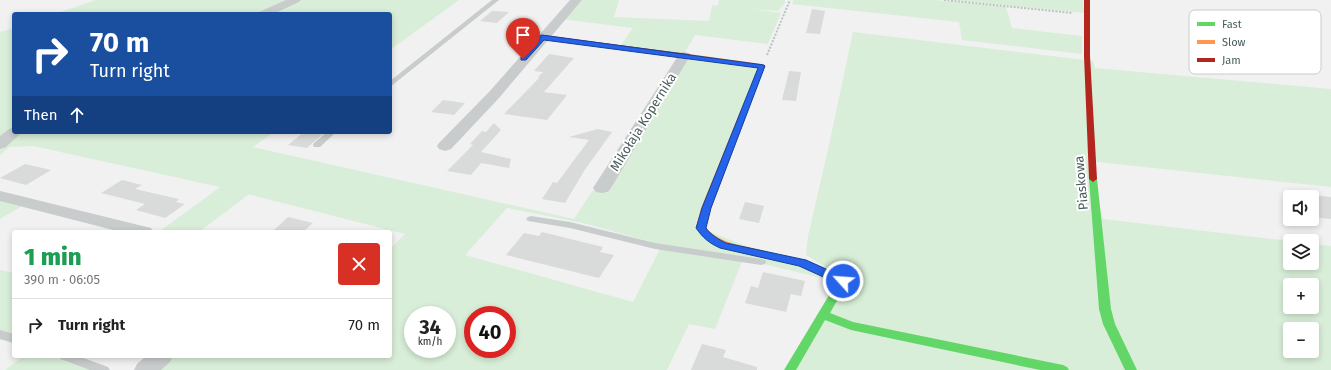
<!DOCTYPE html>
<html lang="en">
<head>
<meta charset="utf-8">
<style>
  body { margin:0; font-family:"Fira Sans",sans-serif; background:#f6f6f6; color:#222; height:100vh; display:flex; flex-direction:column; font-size:15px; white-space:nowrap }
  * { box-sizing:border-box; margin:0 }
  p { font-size:13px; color:#767676 }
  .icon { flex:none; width:22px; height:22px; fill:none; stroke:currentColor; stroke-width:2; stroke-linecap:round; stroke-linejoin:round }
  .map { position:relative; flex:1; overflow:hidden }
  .side { position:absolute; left:12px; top:230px; width:380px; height:128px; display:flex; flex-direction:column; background:#fff; border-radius:4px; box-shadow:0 2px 6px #0003 }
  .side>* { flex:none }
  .guide { position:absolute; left:12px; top:12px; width:380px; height:122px; border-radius:4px; box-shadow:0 2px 6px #0003; background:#1a4fa0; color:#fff; overflow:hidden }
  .tools { position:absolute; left:1283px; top:190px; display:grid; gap:8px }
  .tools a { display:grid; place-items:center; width:36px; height:36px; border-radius:4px; background:#fff; box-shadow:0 2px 6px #0003; font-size:20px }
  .speed { position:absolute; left:404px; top:306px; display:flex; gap:8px; font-size:20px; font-weight:700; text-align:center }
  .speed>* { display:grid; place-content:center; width:52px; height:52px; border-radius:50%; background:#fff; box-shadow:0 2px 6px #0003; line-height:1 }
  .speed small { font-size:10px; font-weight:400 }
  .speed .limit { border:6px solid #d22; background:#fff; color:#111 }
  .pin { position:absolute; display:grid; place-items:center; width:34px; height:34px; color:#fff; margin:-41px -17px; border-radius:50% 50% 50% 0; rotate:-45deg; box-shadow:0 0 4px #0007 }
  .pin .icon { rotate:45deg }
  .me { position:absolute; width:44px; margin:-22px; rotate:296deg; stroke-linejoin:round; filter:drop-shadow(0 0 3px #0008) }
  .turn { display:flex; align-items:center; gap:14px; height:84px; padding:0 12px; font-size:18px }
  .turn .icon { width:52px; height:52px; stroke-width:2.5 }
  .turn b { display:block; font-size:28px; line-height:34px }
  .then { display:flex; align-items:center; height:38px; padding:0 12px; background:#0003; gap:8px; font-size:15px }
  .round { display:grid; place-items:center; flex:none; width:42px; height:42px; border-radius:4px; background:#f6f6f6 }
  .headline { display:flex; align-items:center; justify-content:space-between; height:68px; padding:0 12px }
  h1 { font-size:24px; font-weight:800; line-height:30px; color:#1e9e55 }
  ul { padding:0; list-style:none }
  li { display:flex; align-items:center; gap:12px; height:52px; padding:0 12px; border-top:1px solid #e0e0e0 }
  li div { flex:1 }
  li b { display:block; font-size:15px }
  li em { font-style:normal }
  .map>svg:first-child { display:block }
  .green { fill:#d8eed8; fill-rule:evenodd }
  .building { fill:#d9dada }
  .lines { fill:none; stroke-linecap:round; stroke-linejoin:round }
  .path { stroke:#b9c5bd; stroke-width:2; stroke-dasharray:2 1.5; stroke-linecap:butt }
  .lane { fill:#c9cccc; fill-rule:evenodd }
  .street { fill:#c9cccc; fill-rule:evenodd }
  .fast { fill:#63d668; fill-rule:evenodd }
  .slow { fill:#ff974d; fill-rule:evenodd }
  .jam { fill:#b3261e; fill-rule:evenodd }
  .route { fill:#2563eb; stroke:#184099 }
  .labels { text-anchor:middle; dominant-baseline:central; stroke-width:4; stroke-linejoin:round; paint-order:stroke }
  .street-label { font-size:13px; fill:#495b5c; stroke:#fff }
  .key { fill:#fff; stroke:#c8cece; stroke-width:1 }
  .key-label { font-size:11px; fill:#495b5c }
</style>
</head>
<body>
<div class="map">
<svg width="1331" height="370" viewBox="0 0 1331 370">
  <rect width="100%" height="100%" fill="#f1f1f1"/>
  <path class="green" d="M96,0H459L390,50V14H54Z
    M579,0H619L614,17L709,21L712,5L718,6L719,0H785V3L778,11L751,9L781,13L768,44L695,35L684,54L620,46L633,28L561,19Z
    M794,0H934L1006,7L1012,28L1082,36V54L962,40L959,22L792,4Z
    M954,0H1083L1084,13Z
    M14,28V127L0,139V32Z
    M853,32L1093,61L1095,68L1331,89V187L1088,161L1103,219L1290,241V263H1312V244L1331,246V370H794L845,279L806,255L808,236L829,145ZM1290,285H1312V307H1290ZM1290,329H1312V351H1290Z
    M685,59L758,68L695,226L838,282L743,259L715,329L689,324L667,370H151L168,356H390V249L405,234L247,194L248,195L199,232H164L160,231L220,187L33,146L9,147L0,155V147L18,132H274L253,147L574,219L593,190L608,193ZM507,208L583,223L662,245L633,302L465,255ZM413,315H447V349H413ZM473,315H507V349H473Z
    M0,191L34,199L0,219Z
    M0,270L14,273V344L0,339Z
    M24,356H50L91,370H5Z"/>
  <path class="building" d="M812,9L825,11L820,34L806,33Z
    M492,11L509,12L497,23L480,21Z
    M549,54L574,58L544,92L567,95L547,120L504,114L539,78L538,77L543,72L534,71Z
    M789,71L801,72L796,101L782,100Z
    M443,100L465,103L454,115L431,112Z
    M494,123L501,130L481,152L511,159L509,168L481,163L471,175L447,171L473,145L470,144L482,131L486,132Z
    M598,129L612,132L584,171L565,203L542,199L553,182L557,183L589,140L569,137Z
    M304,132H325L307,148L288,145Z
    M25,164L51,170L26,185L0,178Z
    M122,180L142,185L135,189L179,199L176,202L185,204L165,218L136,210L145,204L101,193Z
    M1312,195L1331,197V219L1312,217Z
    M745,202L764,206L759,223L739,219Z
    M288,217L313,223L303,232H272Z
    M542,232L603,247L600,252L614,255L599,278L506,255L524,233L539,236Z
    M763,272L805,281L801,296L791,294L786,312L745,303L751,286L758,288Z
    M702,344L726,350L723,357L757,367V370H691Z"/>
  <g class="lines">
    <path class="path" d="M944,0L1073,13
      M767,55L790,0"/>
    <path class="lane" d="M492,0H499L390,87V81Z
      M327,132H336L320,147H314L313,145L314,143Z
      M531,216L570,222L655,243L761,259L765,260L766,262L765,264L761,265L655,249L570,228L528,221L526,219L528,217Z
      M0,330L14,334V343L0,339Z
      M58,356H78L108,367L110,370H90L60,359Z"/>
    <path class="street" d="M286,0H301L299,2L273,14H257L259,12Z
      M570,0H582L499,98L451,149L445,151L439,149L437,146L439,143L489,92Z
      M684,52L689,53L690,56L611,188L608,192L602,193L596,192L593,188L678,56L679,53Z
      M14,127V132H22L6,147L0,149V136L9,129Z
      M0,191L151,228L153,232H121L0,201Z
      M146,356H173L170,362L161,370H134L137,364Z"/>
    <path class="fast" d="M1093,176L1097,179L1111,309L1115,324L1137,370H1125L1103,324L1099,309L1089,179Z
      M761,250L806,261L847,278L848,281L830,313L853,322L1063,365L1067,367L1069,370H1040L851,330L825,320L796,370H784L837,282L799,266L757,255L756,253L757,251Z"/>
    <path class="slow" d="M689,54L762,64L765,66L711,208L706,228C722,245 743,245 765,251L766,253L765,255C759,257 754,255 749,254C729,251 708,246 696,228L701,208L758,68L687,57V55Z"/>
    <path class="jam" d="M1084,0H1090V56L1097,179L1093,182L1089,179L1084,56Z
      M542,35L689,54L692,56L689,58L540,38L539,37Z"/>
  </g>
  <path class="route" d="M542,35L764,65L765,66L711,208L706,228C711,235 718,239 726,243L806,260L846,278L848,281L846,284H839L799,266L720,248C709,243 703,238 696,228L702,208L758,68L544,40L526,60H521V57L540,36Z"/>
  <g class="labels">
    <g class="street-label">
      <text transform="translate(643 122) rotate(-58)">Mikołaja Kopernika</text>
      <text transform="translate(1081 183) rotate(-95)">Piaskowa</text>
    </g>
  </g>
  <rect x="1189" y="10" width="132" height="64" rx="6" class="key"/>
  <rect x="1197" y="22" width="18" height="4" fill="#63d668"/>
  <rect x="1197" y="40" width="18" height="4" fill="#ff974d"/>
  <rect x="1197" y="58" width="18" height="4" fill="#b3261e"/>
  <g class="key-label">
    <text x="1222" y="28">Fast</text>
    <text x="1222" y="46">Slow</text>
    <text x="1222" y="64">Jam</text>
  </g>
</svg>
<div class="tools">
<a><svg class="icon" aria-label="sound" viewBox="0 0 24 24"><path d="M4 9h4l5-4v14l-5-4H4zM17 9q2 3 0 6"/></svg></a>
<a><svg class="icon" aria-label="layers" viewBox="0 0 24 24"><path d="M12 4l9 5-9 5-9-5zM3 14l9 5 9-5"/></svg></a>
<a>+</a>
<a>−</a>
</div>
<div class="speed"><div>34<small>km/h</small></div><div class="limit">40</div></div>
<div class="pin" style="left:523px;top:59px;background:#d93025"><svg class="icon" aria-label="arrive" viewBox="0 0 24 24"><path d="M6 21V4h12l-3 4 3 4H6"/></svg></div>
<svg class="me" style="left:843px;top:281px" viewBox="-20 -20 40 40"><circle r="17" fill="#2563eb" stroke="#fff" stroke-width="3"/><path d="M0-11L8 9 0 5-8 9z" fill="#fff"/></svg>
<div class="guide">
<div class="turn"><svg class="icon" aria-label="right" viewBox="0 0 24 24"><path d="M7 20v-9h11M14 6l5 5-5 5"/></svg><div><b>70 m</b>Turn right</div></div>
<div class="then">Then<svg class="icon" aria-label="ahead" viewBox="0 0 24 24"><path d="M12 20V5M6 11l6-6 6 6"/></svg></div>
</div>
<section class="side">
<div class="headline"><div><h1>1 min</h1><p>390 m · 06:05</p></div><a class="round" style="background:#d93025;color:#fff"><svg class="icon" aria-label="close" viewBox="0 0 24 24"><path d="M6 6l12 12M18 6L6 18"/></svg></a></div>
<ul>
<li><svg class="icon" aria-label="right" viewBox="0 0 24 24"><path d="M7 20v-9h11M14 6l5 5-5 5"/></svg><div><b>Turn right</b></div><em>70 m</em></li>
</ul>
</section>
</div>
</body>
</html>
